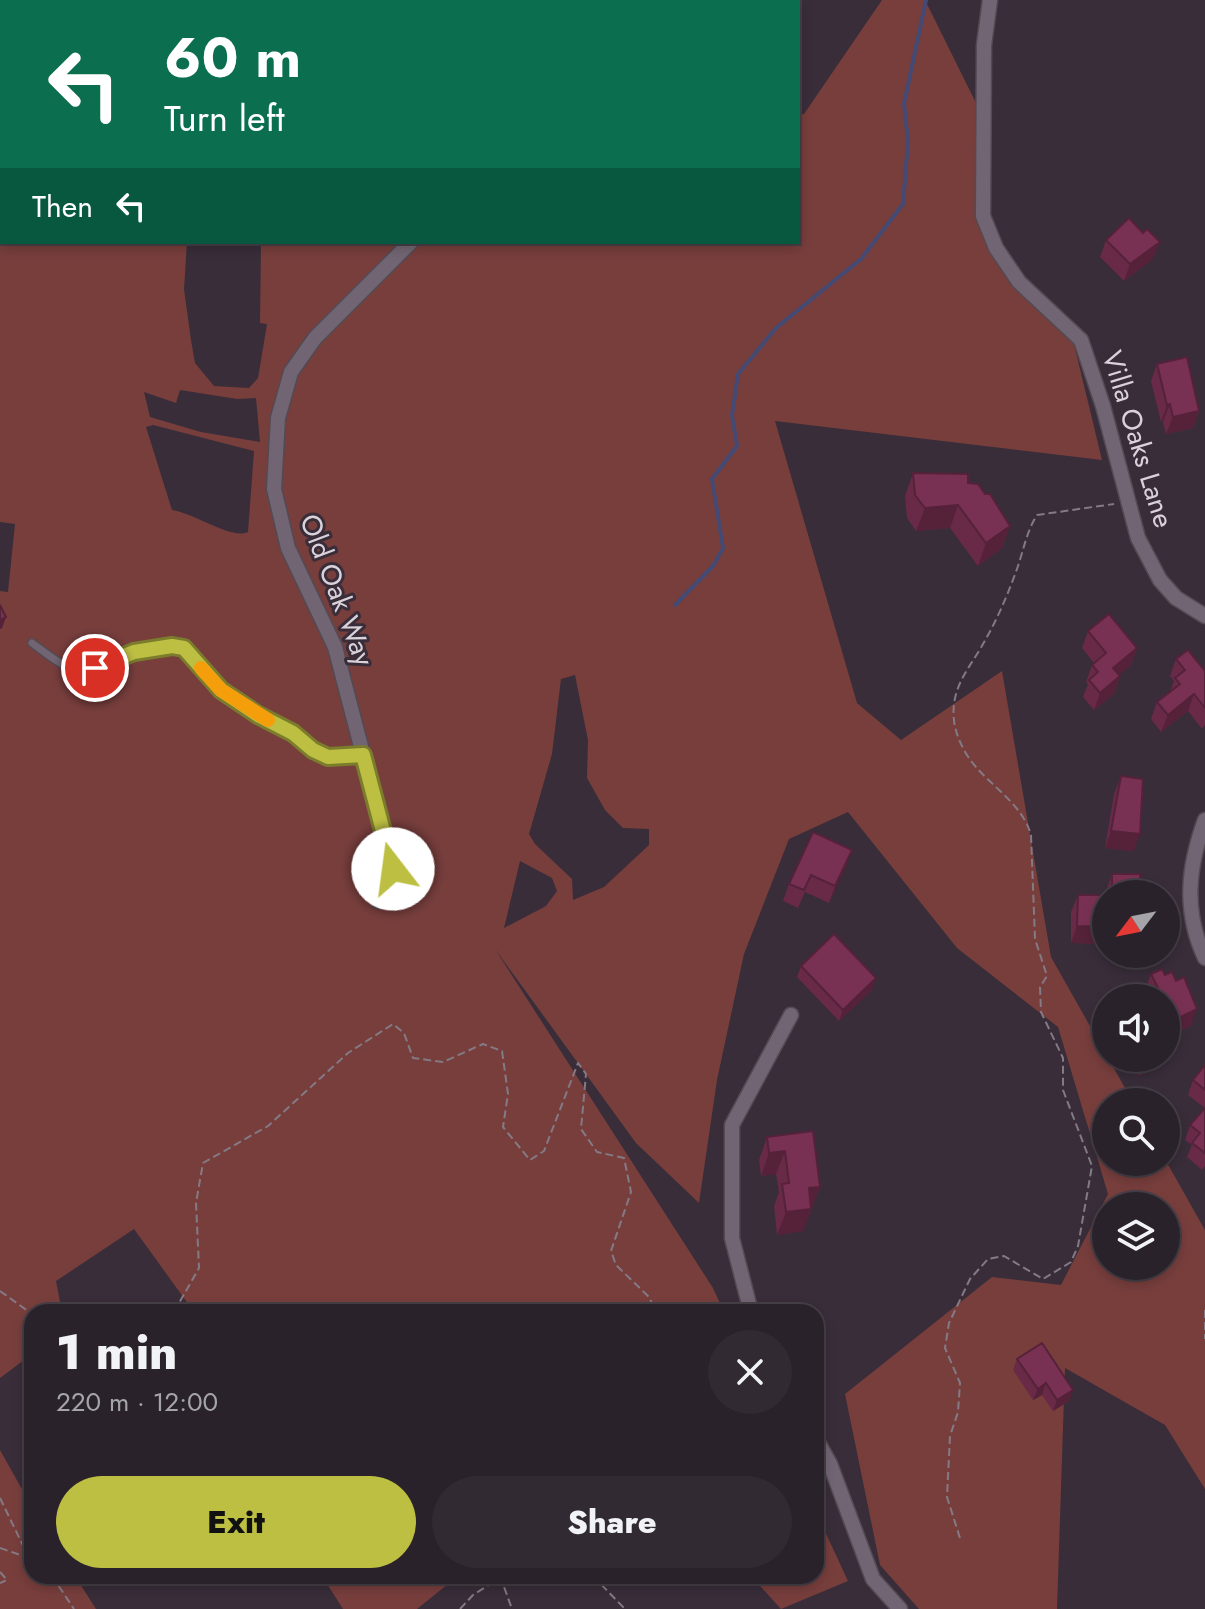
<!DOCTYPE html>
<html lang="en">
<head>
<meta charset="utf-8">
<style>
  body { margin:0; font-family:Jost,sans-serif; background:#322a33; color:#f1f3f6; height:100vh; display:flex; flex-direction:column; font-size:30px; white-space:nowrap }
  * { box-sizing:border-box; margin:0 }
  p { font-size:26px; color:#a5a4a9 }
  .icon { flex:none; width:44px; height:44px; fill:none; stroke:currentColor; stroke-width:2; stroke-linecap:round; stroke-linejoin:round }
  .map { position:relative; flex:1; overflow:hidden }
  .panel { position:absolute; left:24px; top:1304px; width:800px; height:280px; display:flex; flex-direction:column; background:#2a222b; border-radius:24px; box-shadow:0 4px 12px #0003,0 0 0 2px #463f47 }
  .panel>* { flex:none }
  .banner { position:absolute; left:0px; top:0px; width:800px; height:244px; box-shadow:0 4px 12px #0003,0 0 0 2px #463f47; background:#0b6e4f; color:#fff; overflow:hidden }
  .needle { width:52px; rotate:238deg }
  .buttons { position:absolute; left:1092px; top:880px; display:grid; gap:16px }
  .buttons a { display:grid; place-items:center; width:88px; height:88px; border-radius:50%; background:#2a222b; box-shadow:0 4px 12px #0003,0 0 0 2px #463f47; font-size:40px }
  .pin { position:absolute; display:grid; place-items:center; width:68px; height:68px; color:#fff; margin:-34px; border:4px solid #fff; border-radius:50%; box-shadow:0 2px 8px #0007 }
  .me { position:absolute; width:88px; margin:-44px; rotate:345deg; stroke-linejoin:round; filter:drop-shadow(0 0 6px #0008) }
  .turn { display:flex; align-items:center; gap:28px; height:168px; padding:0 32px; font-size:36px }
  .turn .icon { width:104px; height:104px; stroke-width:2.5 }
  .turn b { display:block; font-size:56px; line-height:68px }
  .then { display:flex; align-items:center; height:76px; padding:0 32px; background:#0003; gap:16px; font-size:30px }
  .round { display:grid; place-items:center; flex:none; width:84px; height:84px; border-radius:42px; background:#322a33 }
  .overview { display:flex; align-items:center; justify-content:space-between; height:136px; padding:0 32px }
  h1 { font-size:48px; font-weight:800; line-height:60px }
  .action { display:flex; gap:16px; margin-top:auto; padding:16px 32px }
  .action a { flex:1; height:92px; border-radius:48px; background:#bdbf43; color:#111; font-size:32px; font-weight:800; line-height:92px; text-align:center }
  .action a+a { background:#322a33; color:#f1f3f6 }
  .map>svg:first-child { display:block }
  .green { fill:#773e3c; fill-rule:evenodd }
  .lines { fill:none; stroke-linecap:round; stroke-linejoin:round }
  .stream { stroke:#444a74; stroke-width:4 }
  .lane-casing { stroke:#534a54; stroke-width:10 }
  .street-casing { stroke:#534a54; stroke-width:17 }
  .path { stroke:#847a85; stroke-width:2; stroke-dasharray:8 4; stroke-linecap:butt }
  .lane { stroke:#726573; stroke-width:7 }
  .street { stroke:#726573; stroke-width:14 }
  .wall { fill:#682a47 }
  .shaded-wall { fill:#55223a }
  .building { fill:#793153; stroke:#55223a; stroke-width:2 }
  .route-casing { stroke:#7b7c2c; stroke-width:20 }
  .route { stroke:#bdbf43; stroke-width:14 }
  .slow { stroke:#f59e0b; stroke-width:14 }
  .labels { text-anchor:middle; dominant-baseline:central; stroke-width:6; stroke-linejoin:round; paint-order:stroke }
  .street-label { font-size:28px; fill:#dad2da; stroke:#382d39 }
</style>
</head>
<body>
<div class="map">
<svg width="1205" height="1609" viewBox="0 0 1205 1609">
  <rect width="100%" height="100%" fill="#382d39"/>
  <path class="green" d="M0,0H390L2,2V242H187L184,289L191,340L195,363L214,386L249,388L258,378L267,324L260,323L261,242H798V115L804,114L882,0H925L976,103L979,218L989,250L1013,284L1074,344L1102,460L775,421L857,703L901,740L1002,671L1051,957L1133,1102H1106V1162L1166,1161L1205,1230V1489L1165,1425L1065,1368L1057,1609H919L880,1565L845,1394L992,1277L1061,1285L1108,1194L1058,1027L957,948L848,812L789,839L744,954L717,1080L699,1203L636,1143L495,949L713,1288L724,1312H194L134,1229L56,1281L62,1312H32V1354L0,1378V591L8,592L15,524L0,522ZM180,390L237,399L256,398L260,442L201,432L150,417L144,392L176,403ZM153,425L254,451L248,532C232,540 194,513 172,510L146,427ZM575,675L588,740L587,778L605,810L623,828L649,829V845L604,887L573,900L572,879L535,844L529,834L552,754L561,679ZM520,861L552,878L557,891L546,906L504,928ZM1106,1206H1166V1266H1106Z
    M0,1450L32,1507V1576H75L96,1609H0Z
    M816,1512L848,1581L781,1609L751,1576H816Z
    M322,1576H458L417,1609H343Z"/>
  <g class="lines">
    <path class="stream" d="M675,605L713,566L723,548L712,479L737,446L732,415L738,374L776,328L861,259L903,204L908,141L904,104L926,0"/>
    <defs>
      <path id="lane" d="M32,643C43,651 56,662 68,667C105,680 143,634 181,648C196,653 207,676 218,688C239,708 268,717 292,732C304,739 312,752 327,756C338,760 352,756 363,755"/>
      <path id="street" d="M418,0L419,2
        M990,0L984,45L983,216L996,248L1019,282L1081,340L1103,406L1138,538L1160,580L1176,598L1205,616
        M1205,820C1188,867 1183,911 1205,958
        M378,901L393,869L335,647L288,548L274,489L278,418L291,372L315,338L411,242
        M751,1312L732,1238V1125L791,1015
        M816,1439L830,1464L873,1579L900,1609"/>
    </defs>
    <use href="#lane" class="lane-casing"/>
    <use href="#street" class="street-casing"/>
    <path class="path" d="M0,1291L32,1314
      M1205,1310V1339
      M174,1312L199,1268L196,1203L203,1163L268,1126L348,1053L393,1024L404,1033L413,1058L443,1062L483,1044L502,1051L508,1094L503,1127L530,1160L544,1151L578,1063L586,1074L581,1129L597,1152L624,1158L631,1192L611,1251L616,1265L649,1297L656,1312
      M0,1498L29,1558
      M960,1538L947,1497L950,1436L958,1412L960,1383L945,1348L949,1323L970,1279L988,1259L1004,1256L1043,1279L1071,1262L1078,1246L1092,1166L1063,1090V1058L1041,1012L1040,987L1047,976L1035,939L1031,835C1021,799 982,783 964,750C956,735 952,721 954,704C957,680 972,664 983,644C997,620 1009,592 1018,566C1024,548 1027,531 1037,515L1114,504
      M0,1548L32,1559
      M0,1572L7,1580L0,1583
      M52,1576L74,1609
      M506,1576L503,1584L512,1609
      M593,1576L625,1609
      M460,1609L473,1595L503,1576"/>
    <use href="#lane" class="lane"/>
    <use href="#street" class="street"/>
  </g>
  <path class="wall" d="M1106,240L1153,259L1124,281L1100,257Z
    M1157,364L1199,411L1193,428L1166,434L1163,422H1161L1151,381Z
    M913,473L968,483L1010,526L1002,548L978,566L950,528L916,531L907,518L905,496Z
    M1088,631L1137,648L1131,665L1119,675L1120,676L1114,694L1094,710L1083,697L1088,684L1086,682L1092,665L1094,663L1082,648Z
    M1176,659L1205,671V725L1202,729L1188,711L1161,732L1151,719L1157,702L1170,692L1174,681L1170,676Z
    M1121,776L1134,851L1105,848L1114,794Z
    M852,850L829,903L805,892L798,908L783,901L789,884Z
    M1112,874L1140,894H1106V939L1104,944L1071,943V912L1078,895H1106V891Z
    M801,966L872,990L839,1021L797,977Z
    M1151,974L1191,1026L1172,1035L1176,1043L1169,1060L1139,1076L1133,1063L1135,1058H1166V998H1148L1145,991Z
    M1205,1065V1166L1202,1170L1187,1157L1192,1145L1185,1140L1190,1125L1205,1108L1188,1095L1193,1080Z
    M813,1131L820,1187L803,1231L777,1235L774,1206L779,1192L776,1174L761,1176L759,1160L767,1137Z
    M1017,1359L1073,1390L1069,1401L1053,1411L1042,1395L1033,1400L1013,1370Z"/>
  <path class="shaded-wall" d="M1160,242L1153,259L1124,281L1130,264Z
    M1170,404L1163,422H1161L1167,405Z
    M1199,411L1193,428L1166,434L1173,417Z
    M958,505L950,528L916,531L925,508Z
    M1010,526L1002,548L978,566L986,543Z
    M6,617L2,628L0,629V620Z
    M1137,648L1131,665L1107,685L1113,668Z
    M1120,676L1114,694L1094,710L1100,693Z
    M1194,694L1188,711L1161,732L1168,715Z
    M1111,831L1140,834L1134,851L1105,848Z
    M852,850L846,867L829,903L835,886Z
    M1077,926L1106,927V939L1104,944L1071,943Z
    M876,978L872,990L839,1021L843,1010Z
    M1197,1009L1191,1026L1166,1038V1024Z
    M1176,1043L1169,1060L1139,1076L1145,1058H1166V1048Z
    M785,1151L776,1174L761,1176L769,1153Z
    M820,1187L803,1231L777,1235L786,1212L809,1188Z
    M1046,1383L1042,1395L1033,1400L1038,1389Z
    M1073,1390L1069,1401L1053,1411L1057,1400Z"/>
  <path class="building" d="M1129,218L1143,233L1147,229L1160,242L1130,264L1106,240Z
    M1187,357L1199,411L1173,417L1170,404L1167,405L1157,364Z
    M913,473L968,474V483L978,484L985,494H990L1010,526L986,543L958,505L925,508L915,495Z
    M0,605L6,617L0,620Z
    M1109,614L1137,648L1113,668L1120,676L1100,693L1089,680L1098,672L1092,665L1106,653L1088,631Z
    M1188,650L1205,671V708L1194,694L1168,715L1157,702L1180,684L1175,678L1185,670L1176,659Z
    M1121,776L1143,779L1140,834L1111,831Z
    M813,832L852,850L835,886L811,875L804,890L789,884Z
    M1112,874H1140V894H1112Z
    M1078,895H1106V927L1077,926Z
    M834,934L876,978L843,1010L801,966Z
    M1162,969L1165,975L1172,972L1176,981L1184,977L1197,1009L1166,1024V1012L1169,1011L1166,1004V998H1163L1151,974Z
    M1170,1031L1176,1043L1166,1048V1033Z
    M1205,1065V1090L1193,1080Z
    M1205,1108V1153L1192,1143L1200,1133L1190,1125Z
    M813,1131L820,1187L809,1188L811,1209L786,1212L782,1184L789,1183L785,1151L769,1153L767,1137Z
    M1042,1343L1073,1390L1057,1400L1046,1383L1038,1389L1017,1359Z"/>
  <g class="lines">
    <defs>
      <path id="route" d="M95,668L134,652L172,646L184,648L221,690L258,715L293,733L313,750L328,757L363,755L393,869"/>
    </defs>
    <use href="#route" class="route-casing"/>
    <use href="#route" class="route"/>
    <path class="slow" d="M201,668L221,690L268,720"/>
  </g>
  <g class="labels">
    <g class="street-label">
      <text transform="translate(1138 439) rotate(73)">Villa Oaks Lane</text>
      <text transform="translate(337 590) rotate(69)">Old Oak Way</text>
    </g>
  </g>
</svg>
<div class="buttons">
<a><svg class="needle" viewBox="-14 -14 28 28"><path d="M0-13l5 13h-10z" fill="#e53935"/><path d="M0 13l5-13h-10z" fill="#a5a4a9"/></svg></a>
<a><svg class="icon" aria-label="sound" viewBox="0 0 24 24"><path d="M4 9h4l5-4v14l-5-4H4zM17 9q2 3 0 6"/></svg></a>
<a><svg class="icon" aria-label="search" viewBox="0 0 24 24"><circle cx="10" cy="10" r="6"/><path d="M15 15l6 6"/></svg></a>
<a><svg class="icon" aria-label="layers" viewBox="0 0 24 24"><path d="M12 4l9 5-9 5-9-5zM3 14l9 5 9-5"/></svg></a>
</div>
<div class="pin" style="left:95px;top:668px;background:#d93025"><svg class="icon" aria-label="arrive" viewBox="0 0 24 24"><path d="M6 21V4h12l-3 4 3 4H6"/></svg></div>
<svg class="me" style="left:393px;top:869px" viewBox="-20 -20 40 40"><circle r="19" fill="#fff"/><path d="M0-13L10 11 0 6-10 11z" fill="#bdbf43"/></svg>
<div class="banner">
<div class="turn"><svg class="icon" aria-label="left" viewBox="0 0 24 24"><path d="M17 20v-9H6M10 6l-5 5 5 5"/></svg><div><b>60 m</b>Turn left</div></div>
<div class="then">Then<svg class="icon" aria-label="left" viewBox="0 0 24 24"><path d="M17 20v-9H6M10 6l-5 5 5 5"/></svg></div>
</div>
<section class="panel">
<div class="overview"><div><h1>1 min</h1><p>220 m · 12:00</p></div><a class="round"><svg class="icon" aria-label="close" viewBox="0 0 24 24"><path d="M6 6l12 12M18 6L6 18"/></svg></a></div>
<div class="action"><a>Exit</a><a>Share</a></div>
</section>
</div>
</body>
</html>
